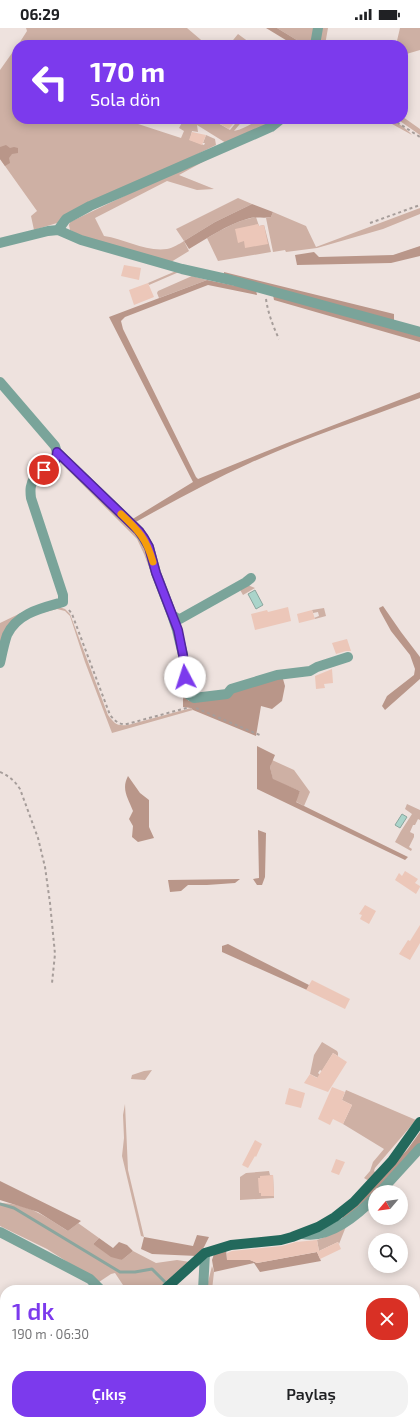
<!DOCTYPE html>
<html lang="tr">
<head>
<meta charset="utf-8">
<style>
  body { margin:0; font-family:"Exo 2",sans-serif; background:#f2f2f2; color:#202124; height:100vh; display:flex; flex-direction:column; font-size:15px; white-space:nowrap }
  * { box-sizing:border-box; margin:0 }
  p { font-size:13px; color:#757577 }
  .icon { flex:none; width:22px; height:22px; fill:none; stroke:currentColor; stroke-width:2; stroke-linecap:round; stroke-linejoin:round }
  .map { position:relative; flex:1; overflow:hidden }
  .panel { position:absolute; left:0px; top:1257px; width:420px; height:140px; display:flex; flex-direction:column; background:#fff; border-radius:16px 16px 0 0; box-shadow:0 2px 10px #0003 }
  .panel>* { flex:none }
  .banner { position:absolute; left:12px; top:12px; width:396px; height:84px; border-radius:16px; box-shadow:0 2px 10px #0003; background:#7c3aed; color:#fff; overflow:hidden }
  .needle { width:26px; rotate:241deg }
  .tools { position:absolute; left:368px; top:1157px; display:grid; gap:8px }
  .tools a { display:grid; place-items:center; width:40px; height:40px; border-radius:50%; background:#fff; box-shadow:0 2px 10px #0003; font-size:20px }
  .pin { position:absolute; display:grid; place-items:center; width:34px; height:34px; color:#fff; margin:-17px; border:2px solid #fff; border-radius:50%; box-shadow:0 1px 4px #0007 }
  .me { position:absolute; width:44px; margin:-22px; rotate:355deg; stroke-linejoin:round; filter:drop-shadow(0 0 3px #0008) }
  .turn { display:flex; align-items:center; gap:14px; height:84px; padding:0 12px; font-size:18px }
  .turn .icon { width:52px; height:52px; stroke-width:2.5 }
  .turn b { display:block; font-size:28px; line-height:34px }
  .round { display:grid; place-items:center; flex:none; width:42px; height:42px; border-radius:16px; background:#f2f2f2 }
  .headline { display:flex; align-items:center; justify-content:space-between; height:68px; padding:0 12px }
  h1 { font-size:24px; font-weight:600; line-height:30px; color:#7c3aed }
  .cta { display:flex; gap:8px; margin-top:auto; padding:8px 12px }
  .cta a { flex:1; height:46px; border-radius:16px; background:#7c3aed; color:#fff; font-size:16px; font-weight:600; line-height:46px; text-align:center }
  .cta a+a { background:#f2f2f2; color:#202124 }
  .status { display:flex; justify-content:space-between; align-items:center; height:28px; padding:0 20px; background:#fff; direction:ltr }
  .status svg { height:11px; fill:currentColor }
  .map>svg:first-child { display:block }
  .green { fill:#ceb0a4 }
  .forest { fill:#b99689 }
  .water { fill:#aad4ca; stroke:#8aa69e }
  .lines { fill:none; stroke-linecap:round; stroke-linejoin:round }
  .stream { stroke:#8aa69e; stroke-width:3 }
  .building { fill:#ecc7b9 }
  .path { stroke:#a69d9a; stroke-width:2; stroke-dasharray:3 3; stroke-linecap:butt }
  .minor { stroke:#7aa49a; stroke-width:10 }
  .major { stroke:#23695c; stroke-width:10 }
  .route-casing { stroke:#51269a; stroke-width:10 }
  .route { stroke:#7c3aed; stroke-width:7 }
  .slow { stroke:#f59e0b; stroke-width:7 }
</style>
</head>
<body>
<div class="status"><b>06:29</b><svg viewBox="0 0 49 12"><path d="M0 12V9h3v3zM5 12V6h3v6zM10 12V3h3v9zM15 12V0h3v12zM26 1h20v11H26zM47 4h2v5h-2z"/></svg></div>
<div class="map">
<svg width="420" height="1397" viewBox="0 0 420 1397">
  <rect width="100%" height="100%" fill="#eee2de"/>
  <path class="green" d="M26,0H187L207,17H18L27,3Z
    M277,0H315L313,17H305Z
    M321,0H328L325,17L319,16Z
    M400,0H420V22L403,27V17H396Z
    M238,6L253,17H229Z
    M17,18V91H74L126,95L132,94L181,110L184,103L179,100L184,91H211L230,102L239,91H244L234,103C246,101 256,91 267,91L272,95L226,115L197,97L198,104L192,103L190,112L204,117L205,115H203L206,107L215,111L216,117L57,195L34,202L31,188L37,183L0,131V42Z
    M403,89L420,101V107L397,91H403Z
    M383,91C394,91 405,99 412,107Z
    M210,130L179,147L214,161L197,162L167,153L95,190L104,208C125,211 146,224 167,221C173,220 179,216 184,213L176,201L238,170L252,176L215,194L184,213L189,223L171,234L81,208L70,202L69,197L70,194L189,137Z
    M420,180V186L383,201L317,220L286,224L285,222L273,224L266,190L271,189L273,184L306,198L316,219Z
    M256,189L259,198L264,197L271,224L218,233L207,210C223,201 238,192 256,189Z
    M176,243L179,244L149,257L148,255Z
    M192,248L207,252L159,270L157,265L158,263Z
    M61,430L142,510L175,608L144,526L137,511L59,433Z
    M245,558H250L255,560L243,567L239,560Z
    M59,579L65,581L70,586L108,687C115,696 116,698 128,697L191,680L193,682L112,705L85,634L70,588L65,583L57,581L34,587L23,593L11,605C20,586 41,583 59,579Z
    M324,580L326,588L315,591L314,590L319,588L318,584L313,585L312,582Z
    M25,583L0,615V595Z
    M272,732L294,742L310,764L304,778L295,773L300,763L273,752L270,739Z
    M407,776L420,782V792L418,791L415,797H413L410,804L414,806V809L409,819L412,821L411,823L395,814L401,803L412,786L405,781Z
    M322,1014L337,1023L338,1025V1028L333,1025L322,1043L320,1042L318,1045L320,1047L318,1050L310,1046L314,1027Z
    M152,1042L145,1052L131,1051L132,1047L144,1043Z
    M346,1062L416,1092L375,1140L374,1143L376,1145L369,1153L364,1150L370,1143L373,1134L384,1121L343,1096L352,1077L342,1072Z
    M125,1076L128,1142L144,1209L141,1208L122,1128L124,1110L123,1087Z
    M269,1143L270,1147H273L274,1170L240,1172V1149L246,1145Z
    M0,1175C27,1175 46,1189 68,1203L78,1195L99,1210L93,1216L122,1232L133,1223L156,1235L177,1232L190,1234L157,1262H139L140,1261L125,1260L115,1245L111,1246L99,1254L47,1221L0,1198Z
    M347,1196L339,1216L338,1214L319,1223L317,1212L328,1208Z
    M212,1238L214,1244L212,1262H206Z"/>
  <path class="forest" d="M266,0H277L305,17H294Z
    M6,117L10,120L14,119L18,120V125L12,126L9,130L10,135L5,138L0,131V119Z
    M252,176L273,184L271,189C263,191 256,188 247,191C226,197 208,210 189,221L184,213L215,194Z
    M420,218V228L391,235L297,237L295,227L314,224L319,229L393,227Z
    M224,244L394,286V294L224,248Z
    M207,252L256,262L257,267L208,257L125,289L121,293L123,301L196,449L198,451L287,415L420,364V370C363,391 305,410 250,435C210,453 172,474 134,495L131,492L193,454L109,289Z
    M273,267L420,308V314L274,272Z
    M383,578L401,604L420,629V651L385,682L382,678L387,668L414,647L415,641L410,627L391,603L380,583L379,580Z
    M277,649L283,651L285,658L282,673L272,681L261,678L256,708L193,682L191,680L183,679V668L189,673L232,663Z
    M257,718L275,727L270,739L273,751L300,763L296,774L408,829L405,832L257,761Z
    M128,748L140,765L149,772V799L154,810L138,814L132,809L133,798L129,791L133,783C128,770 121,761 128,748Z
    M258,802L266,805L265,849L262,857H257L253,851L259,850Z
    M240,851L235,855L207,857H188L181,863L170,864L168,852Z
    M228,916L309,957L307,962L222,924V918Z
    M420,1104V1117L378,1164H375V1167L345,1191L342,1189L407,1122Z
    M0,1153L81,1193L68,1203L38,1184L0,1172Z
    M197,1207L209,1209L204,1219L197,1228L152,1226L141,1221L144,1209L193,1218Z
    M99,1210L113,1220L119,1214L127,1217L133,1223L122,1232L111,1229L93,1216Z
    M226,1221L227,1232H250L257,1235L317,1224L321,1233L260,1244L254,1235L214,1244L212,1232L214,1226Z"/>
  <path class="water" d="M255,562L263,577L256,581L248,566Z
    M402,786L407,789L400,800L395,797Z"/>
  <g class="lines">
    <path class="stream" d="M0,1176L14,1180L120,1244H135L152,1241L173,1262
      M206,1392L207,1397"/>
  </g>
  <path class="building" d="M211,91H237L229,101Z
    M192,104L206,107L202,117L189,112Z
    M258,196L259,198L264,197L268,216L245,220L244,213L238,215L235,201Z
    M124,237L141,240L139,252L121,248Z
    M148,255L154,269L134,277L129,262Z
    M288,579L291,593L255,602L251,586L267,582L268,584Z
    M312,582L315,591L299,595L297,586Z
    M347,611L351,623H346L336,626L332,615Z
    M332,641L333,655L324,656L325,660L316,661L315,648Z
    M405,843L418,851L415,855L420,858V859L416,866L395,852L399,845L402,848Z
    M365,877L376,883L369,896L360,891L362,887L359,886Z
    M420,897V915L410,932L399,926L408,912L410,913Z
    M312,952L350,971L345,981L306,962Z
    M333,1025L347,1034L328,1064L304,1055L310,1046L317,1050Z
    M332,1059L345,1064L342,1072L352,1077L343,1096L333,1091L330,1097L318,1091Z
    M289,1060L305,1065L301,1080L285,1076Z
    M255,1112L262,1116L256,1129L255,1128L248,1140L242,1137Z
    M336,1131L345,1134L339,1147L331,1144Z
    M273,1147L274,1168H261V1165H259L258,1150H260V1148Z
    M317,1212L319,1223L338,1214L341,1221L320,1231L317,1224L257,1235L250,1232H227V1225L232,1223L282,1218L296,1214Z"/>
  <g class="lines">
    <path class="path" d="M392,91L420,109
      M370,195L420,177
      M266,271C268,285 273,298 279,311
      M69,582L72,586L110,687C115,693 119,697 127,696L190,679
      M196,680L262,708
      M0,744C9,748 15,753 20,761L38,810L45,839L50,875L55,926L52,955"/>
    <path class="minor" d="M315,17L318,0
      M58,202L66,191L90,178L271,99L281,91
      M0,215L48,203L58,202L81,212L182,241L231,252L420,304
      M0,354L55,418C63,438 44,438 35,449C30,456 30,462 31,470L63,567V574C42,580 17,585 7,607C4,616 2,626 0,635
      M57,424L139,503L149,519L156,545L172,587L178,591H180L246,554L251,550
      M172,587L177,602L183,627L186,660L189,667L194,670L227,666L231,661L277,647L310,643L317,639L348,629
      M380,1164L420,1120
      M0,1204L90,1251L101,1262
      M303,1206C329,1211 358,1187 375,1169
      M203,1262L205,1225
      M147,1392L148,1397
      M223,1397V1392"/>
    <path class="major" d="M164,1262L205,1225L231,1217L281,1212L292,1209L318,1199L335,1189L354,1174L392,1133L420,1094
      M0,1312H5"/>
  </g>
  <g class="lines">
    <defs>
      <path id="route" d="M44,442C52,438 57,433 57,424L139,503L144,510L149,519L156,545L178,602L183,627L185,649"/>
    </defs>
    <use href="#route" class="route-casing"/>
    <use href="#route" class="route"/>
    <path class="slow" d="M121,486C139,503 146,510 153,534"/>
  </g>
</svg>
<div class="tools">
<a><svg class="needle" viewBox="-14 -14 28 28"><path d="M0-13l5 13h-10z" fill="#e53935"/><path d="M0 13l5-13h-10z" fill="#757577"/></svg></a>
<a><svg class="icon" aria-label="search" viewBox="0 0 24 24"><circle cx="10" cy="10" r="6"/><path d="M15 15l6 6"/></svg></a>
</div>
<div class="pin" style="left:44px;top:442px;background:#d93025"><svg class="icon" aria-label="arrive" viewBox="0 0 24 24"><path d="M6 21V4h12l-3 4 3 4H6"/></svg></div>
<svg class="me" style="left:185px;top:649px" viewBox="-20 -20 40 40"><circle r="19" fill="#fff"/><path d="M0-13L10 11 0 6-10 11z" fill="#7c3aed"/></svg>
<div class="banner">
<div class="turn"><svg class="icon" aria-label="left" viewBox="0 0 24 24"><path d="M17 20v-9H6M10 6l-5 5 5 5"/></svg><div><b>170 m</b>Sola dön</div></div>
</div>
<section class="panel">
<div class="headline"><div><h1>1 dk</h1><p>190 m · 06:30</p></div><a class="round" style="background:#d93025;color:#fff"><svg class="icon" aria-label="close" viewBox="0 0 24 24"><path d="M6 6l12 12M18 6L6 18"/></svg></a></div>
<div class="cta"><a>Çıkış</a><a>Paylaş</a></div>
</section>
</div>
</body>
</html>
